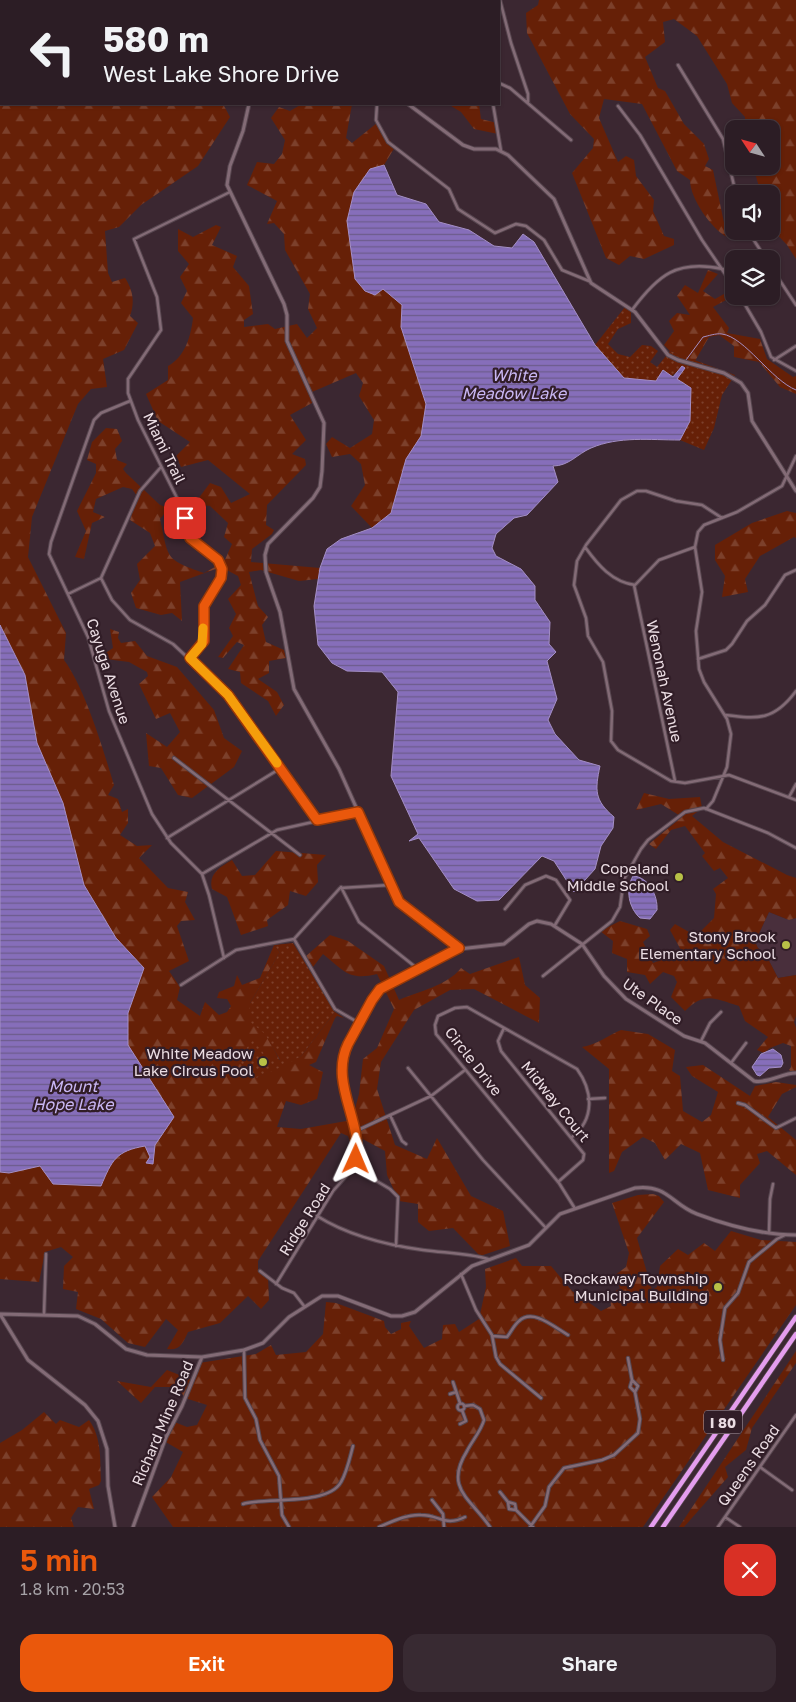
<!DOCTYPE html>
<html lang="en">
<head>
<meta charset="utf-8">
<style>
  body { margin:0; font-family:"Golos Text",sans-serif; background:#382a32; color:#f1f3f6; height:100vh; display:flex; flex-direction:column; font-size:19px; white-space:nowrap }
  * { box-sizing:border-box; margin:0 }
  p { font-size:16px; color:#a6a2a7 }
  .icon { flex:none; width:28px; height:28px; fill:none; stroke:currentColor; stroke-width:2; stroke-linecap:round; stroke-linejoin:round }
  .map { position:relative; height:1527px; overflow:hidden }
  .panel { display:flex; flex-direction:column; background:#2c1d25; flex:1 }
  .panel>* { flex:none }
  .top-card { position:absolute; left:0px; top:0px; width:500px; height:105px; box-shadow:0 1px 4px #0004,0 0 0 1px #483b42; background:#2c1d25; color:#f1f3f6; overflow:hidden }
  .needle { width:32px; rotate:306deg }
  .buttons { position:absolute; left:725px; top:120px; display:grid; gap:10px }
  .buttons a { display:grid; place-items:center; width:55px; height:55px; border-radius:10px; background:#2c1d25; box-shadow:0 1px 4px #0004,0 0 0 1px #483b42; font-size:25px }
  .pin { position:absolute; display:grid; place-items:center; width:42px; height:42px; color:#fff; margin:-21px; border-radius:10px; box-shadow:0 2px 8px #0006 }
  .me { position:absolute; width:55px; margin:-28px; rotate:1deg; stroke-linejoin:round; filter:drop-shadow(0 0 4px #0008) }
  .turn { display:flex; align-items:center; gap:18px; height:105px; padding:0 20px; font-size:22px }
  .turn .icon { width:65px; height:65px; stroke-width:2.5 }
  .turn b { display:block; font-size:35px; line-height:42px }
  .round { display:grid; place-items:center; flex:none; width:52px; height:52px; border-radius:15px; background:#382a32 }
  .overview { display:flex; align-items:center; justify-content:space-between; height:85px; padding:0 20px }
  h1 { font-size:30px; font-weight:600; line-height:38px; color:#ea580c }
  .cta { display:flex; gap:10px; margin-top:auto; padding:10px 20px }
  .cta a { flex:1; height:58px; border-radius:15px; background:#ea580c; color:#fff; font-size:20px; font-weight:600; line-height:58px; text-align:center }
  .cta a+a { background:#382a32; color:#f1f3f6 }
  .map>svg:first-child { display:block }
  .built { fill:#492f3c }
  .forest { fill:url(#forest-firs) }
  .park { fill:url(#park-dots) }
  .water { fill:url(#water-rules); stroke:#a48fc6 }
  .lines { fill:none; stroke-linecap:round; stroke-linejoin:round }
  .stream { stroke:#a48fc6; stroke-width:1 }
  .minor-casing { stroke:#56454e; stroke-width:4.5 }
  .tertiary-casing { stroke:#56454e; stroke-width:5 }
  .motorway-casing { stroke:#56454e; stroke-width:6 }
  .minor { stroke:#836b76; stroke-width:2.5 }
  .tertiary { stroke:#836b76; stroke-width:3 }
  .motorway { stroke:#e49dee; stroke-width:4.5 }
  .route-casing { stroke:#983908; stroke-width:12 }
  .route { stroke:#ea580c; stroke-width:9 }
  .slow { stroke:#f59e0b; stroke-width:9 }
  .poi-dot { fill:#b8c147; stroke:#311d27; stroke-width:2 }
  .labels { text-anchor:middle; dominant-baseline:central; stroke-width:4.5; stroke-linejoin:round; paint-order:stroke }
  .shield { fill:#311d27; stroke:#b3a3ab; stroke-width:1 }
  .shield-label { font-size:14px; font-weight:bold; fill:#ebdde3 }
  .street-label { font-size:15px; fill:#ebdde3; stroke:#311d27 }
  .poi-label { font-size:15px; fill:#ebdde3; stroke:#311d27; text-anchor:end }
  .water-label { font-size:16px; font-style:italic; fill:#c9b7f4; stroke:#311d27 }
</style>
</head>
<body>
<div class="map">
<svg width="796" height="1527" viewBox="0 0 796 1527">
  <defs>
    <pattern id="forest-firs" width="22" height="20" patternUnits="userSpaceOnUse" patternTransform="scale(1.25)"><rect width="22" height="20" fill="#662007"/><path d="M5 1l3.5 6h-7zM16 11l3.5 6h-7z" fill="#7c402b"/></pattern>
    <pattern id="park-dots" width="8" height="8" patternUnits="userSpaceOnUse" patternTransform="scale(1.25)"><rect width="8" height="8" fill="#662007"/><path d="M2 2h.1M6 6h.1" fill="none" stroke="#7c402b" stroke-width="1.8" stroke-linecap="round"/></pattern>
    <pattern id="water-rules" width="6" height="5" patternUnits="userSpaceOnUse" patternTransform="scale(1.25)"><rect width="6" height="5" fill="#866eba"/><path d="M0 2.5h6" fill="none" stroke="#6c5c8b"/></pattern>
  </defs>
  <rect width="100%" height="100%" fill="#3b2731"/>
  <path class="built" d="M769,912L789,920L796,918V975L778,978L766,955L758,948L755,942Z"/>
  <path class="forest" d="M0,0H303L1,1V104H223L230,117L198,166L141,205L119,227L105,231L108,273L112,282L125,278C133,290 135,302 130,316L138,323L124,350L103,359L107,387L91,389L78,404L32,517L28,557L66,633L64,660C85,688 103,749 114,785L108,795L118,799L122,812L128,809V823L120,835L137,846L152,845L139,858L168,888L188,892L185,902L195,920L181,921L177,926L189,961L169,971L180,987L177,1000L200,1016L205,1002L219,1015L227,1012L231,1006L227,999L217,998L219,992L234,986L237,975L242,985L260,978L274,945L280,952L250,1003L280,1061L270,1062L256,1078L301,1056L335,1012L344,1018L337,1016L335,1018L316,1062L309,1065L323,1072L317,1099L301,1105L286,1101L277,1127L301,1129L352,1120L359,1094L363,1059L377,1048L394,1009L377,974C349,981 344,971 323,954L313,967L306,956L330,935L348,941L384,966L399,1000C419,991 447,986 461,968L470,974L519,957L525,985L540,998L539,1023L474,989L450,990L414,1010L381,1062L377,1089L395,1145L427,1159L437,1138L471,1196L503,1211L510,1246L480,1256L453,1228L429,1231L418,1222V1204L399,1201L387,1175L385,1151L357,1136V1151H353L348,1136L341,1133L258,1261V1270L268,1277L269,1300L261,1309L248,1296L220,1323L188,1332C183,1343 180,1351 167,1349L178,1330L166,1319L145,1347L128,1343L101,1319L76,1309L78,1292L63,1289L64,1266L73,1257L61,1247L45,1252L39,1282L0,1279Z
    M539,0H796V259L787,245L771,228V194H761L753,166H771V129H745V117L732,103L727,84L697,36L674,19L663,22L665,42L645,57L658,88L665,91L684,124L704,144L709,159L705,166L713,170L727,237C712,229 690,199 690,180L677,171L642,104L604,99L599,118L618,162L626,156L634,160L636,176L654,200L653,211L664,236L674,239V245L644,259L630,256L619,265L606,258L572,173L593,148L594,139L570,114L527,33L526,13L538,5Z
    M302,104H352L346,138L352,143L377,123L395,147L384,165L370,169L383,289L402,305L401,327L426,404L421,436L406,459L391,513L372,528L351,506L365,485L361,464L350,454L332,457L326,444L332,437L350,448L372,434L374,420L359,396L363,383L356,373L312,392V403L290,415L306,440L292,454L305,459L306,465L267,505L266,525L274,530L272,534L252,549L251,562L320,568L318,579L299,581L261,570L249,572L258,606L268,617L262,625L266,642L284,650L286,658L269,661V673L258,679L277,692L284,705L276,716L268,701L241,683L240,672L228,669L244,645L237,642L223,658L218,657L233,636L229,628L236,614L228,599L241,585L238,576L221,567L180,582L182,621L172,613L161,615L136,608L131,593L140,580L137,564L155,546L150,533L130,520L137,496L132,489L123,487L96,499L93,512L105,517L92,523L84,559L75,557L86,531L77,511L96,473V464L87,460L92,442L106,428L117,429L122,441L115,449L117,460L127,464L123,469L126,473L160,505L169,508L160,519C169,559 164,559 204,573L224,562L232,544L224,537L228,523L210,506L202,505L198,499L210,483L221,487L231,503L250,494L208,460L181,467L176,456L190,442L158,421L146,394L168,380V366C185,357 191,336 193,318L181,303L187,291L180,277L189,264L178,251V229L193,237L216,225L221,227L212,245L237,256L233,267L249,286L253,314L244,320V327L268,324L275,329L297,324L307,338L317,328L308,309L310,294L285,250L284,234L274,223L267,224L277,201L247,185L257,162L274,164L282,154L285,140L271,118L279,107L290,111Z
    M448,104H479L481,119L497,123L498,134L474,129L461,112Z
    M708,270L718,274L703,291L715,299L731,290L728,299L713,307L729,328L727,333L760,339L767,359L793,377L796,376V394L780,387L759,362L734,357V346L719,335L709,337L695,361L670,351L664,345L674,331L669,321L677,313L690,315L677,296L685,285L698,293Z
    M787,511L796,513V538L794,537L760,556L745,579L748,592L722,597L725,576L715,560V545L752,523Z
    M110,629L119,632L118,638L121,643L135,641L147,656L177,667L214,710L224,738L242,751L234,767L192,798L178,795L161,768L149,766L146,733L167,747L180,732L170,713L156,719L139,684L148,676L147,672L129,662L98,658L113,648Z
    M644,793L669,799L700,797L702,808L692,816L723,842L787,875L796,878V918L789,920L769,912L755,942L758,948L766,955L778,978L796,975V1016L794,1022L796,1028V1075L789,1070L791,1067V1046L783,1043L770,1048L764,1053L757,1050L768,1037L745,1021L739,1006C715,999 705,991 685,1011L671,997L677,982L674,976L663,972L650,984L645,975L627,972V959L612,953L613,941L600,931L620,921L647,929L650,936L643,942L653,963L682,952L670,930L675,924L696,936L714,918L716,894L713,889L728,878L720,868L714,871L702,856L705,853L685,826L671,830L656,849L649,844L682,817L661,804L636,810Z
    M276,851L326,855L317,865L318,882L306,896L290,891L288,905L267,920L268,926L241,935L227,897L212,889C208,874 220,867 232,860L242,876L255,875Z
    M621,1030L648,1034L675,1050L672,1071L680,1076L683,1111L702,1122L711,1115L718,1092L692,1076L686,1067L703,1065L750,1096L755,1086L776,1082L796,1085V1087L782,1094L768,1117L796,1140V1175L767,1151L757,1154L760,1163L740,1185V1198L708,1190L700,1153L681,1144L665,1160L655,1143L643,1137L622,1152L614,1171L609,1173V1069L582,1047C598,1044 607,1036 621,1030Z
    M653,1194L659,1196L664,1202L637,1238L652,1290L657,1287L660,1266L678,1249L688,1255L704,1243L715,1251L731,1231L761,1240L796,1242V1305L643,1527H173L152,1497L171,1477L183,1452L164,1441L172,1421L187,1427L197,1425L207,1405L188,1399L172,1387H155L141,1403L117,1381L151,1387L167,1370L192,1380L199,1363L256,1354L271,1345L276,1355L306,1352L323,1334L326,1302L336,1303L384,1321L385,1327L391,1334L401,1329V1323L411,1321L409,1326L424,1348L442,1339L443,1325L455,1324L459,1332L479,1319L486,1287L485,1269L516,1258L522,1266H551L572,1291L601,1311L611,1306L610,1295L620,1288L615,1275L626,1267L629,1253L612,1203L638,1195Z
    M796,1351V1363L752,1428L746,1450L725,1467L728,1477L684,1527H679Z
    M44,1412L56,1424L60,1420L79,1427L89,1420C102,1438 100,1460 101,1481L99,1485L89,1489L94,1509L78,1507L71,1518L74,1527H0V1443L22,1430Z"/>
  <path class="park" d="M625,307L631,312V323L618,329L608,344L618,354L630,357L642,345L651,346L658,351L650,362L657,367L670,351L735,375L722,395L714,428L704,450L680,440L690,421L691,388L677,379L685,368L682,366C666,387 648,380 624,378L595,345Z
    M293,943L335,1012L301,1056L286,1065L256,1078L237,1060L253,1040L270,1061L280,1060L265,1034L249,1021L250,1003L280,952L274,945Z"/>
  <path class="water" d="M384,165L397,195L426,204L439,222L469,230L494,246L512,248L523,234L534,242L595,345L624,378L656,381L663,370L673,377L682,366L685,368L677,379L691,388L690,421L680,440C650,440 619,436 591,448C577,454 569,466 553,466L558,482L527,515L514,518L496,534L492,548L496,556L521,569L535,586V600L550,622L549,644L556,652L547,661L557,699L548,720L555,734L579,760L600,766C595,790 594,800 614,817L613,828L601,846L595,869L574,892L554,861L542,856L499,900L477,901L454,889L419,838L409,841L418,834L391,776L398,692L382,672L347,671L332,663L318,645L314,606L320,568L327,549L341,539L372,528L391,513L406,459L421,436L426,404L401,327L402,305L383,289L375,295L365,291L355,279L347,221L354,192L370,169Z
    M0,625L25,675L37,743L63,803L84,885L116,938L144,968L128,1013V1045L174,1117L155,1145L153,1164L146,1163L150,1157L145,1146C116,1151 112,1160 101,1186L53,1184L40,1166L9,1173L0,1172Z
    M633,876C649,877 658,896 657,910L650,919L640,918C629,908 625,890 633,876Z
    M773,1049L781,1055L783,1063L781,1067L769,1068L760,1076L757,1075L752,1067L761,1054Z"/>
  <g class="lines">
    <path class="stream" d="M686,360L703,337C708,336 716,333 722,334C745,337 771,380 796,390"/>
    <defs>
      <path id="minor" d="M453,0V1
        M500,0L511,43L528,94V102
        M323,1L324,0
        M678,65L723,139L736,194
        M499,83L510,88L571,140
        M377,104L376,120L388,142L449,189L458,209L495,233L516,224L526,226L544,240L562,270L589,281
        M493,104L501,151
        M618,106L640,135L702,240L734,287
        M748,231L766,259
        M771,267L796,305
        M740,296L761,332L771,357L796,371
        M632,310C658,275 677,259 723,269
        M774,360L796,346
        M130,401L101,413L94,420L51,542L49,554L88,637L109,711L152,814L171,843L202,874L209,895L224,958
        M722,518L702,505L676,501L646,491H637L621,500L586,545L577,561L574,585L586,618L588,636L603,662L612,711L611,741L618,750L671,781L685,783L729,775L796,800
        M585,547C598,565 612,582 635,585L659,560L695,547L698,532L704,525L737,512L782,486L796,456
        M695,547L702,592L696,631L699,669L704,682L727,719L731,734L727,767L713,801L706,809
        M101,578L112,600L130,620L173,644L228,695L317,821
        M634,585L675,781
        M68,594L101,578L140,491L161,467
        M190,658L204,641V607L221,578L222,569L218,560L189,535L180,504L138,420L128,393V379L161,330L157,297L134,239L230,192
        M698,659L726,650L732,644L747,621L765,605L785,575L796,570
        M725,715C758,719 774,721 796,691
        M174,758L300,855
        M789,797L796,784
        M167,838L281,768
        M202,874L277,830L358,812
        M341,887L359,922L418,969
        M505,909L525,885L546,876L556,880L570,900L555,925
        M294,939L335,1009L359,1023
        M543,976L612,921L620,907L624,879L641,849L648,840L685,812L704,808L768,833L796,848
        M181,985L236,950L294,939L340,888L390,885
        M504,1028L498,1041L501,1051L584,1154L583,1160L558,1182
        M701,1041L710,1023L721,1012
        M731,1063L746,1043
        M408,1068L483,1160L545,1227
        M588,1099L605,1098
        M738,1103L745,1105L776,1128L796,1118
        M390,1115L402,1141L406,1144
        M356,1131L431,1096L465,1070
        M572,1137C595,1119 593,1091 577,1069L467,1007L455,1008L438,1016L435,1025L436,1034L559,1183L574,1207
        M353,1167L390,1189L398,1197L396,1246
        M317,1216C349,1236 386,1245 423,1250C445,1253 467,1253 488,1259
        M769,1233L770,1199L773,1184
        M260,1271L282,1288L294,1293L304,1306
        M461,1274L476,1310L492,1335L496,1357L500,1364L541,1398
        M276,1284L333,1191L349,1173L356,1159L357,1139L342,1083L344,1052L359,1023L380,989L459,949
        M44,1314L46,1254
        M492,1336L507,1337C511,1332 514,1325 519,1321C533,1308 554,1327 568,1335
        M244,1350L245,1398L256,1419L260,1440L279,1476L282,1515L289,1527
        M723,1360L720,1340L725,1308L738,1293L749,1262L777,1239L785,1235
        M632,1380L638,1386L635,1392
        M453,1382L460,1403
        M450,1394L456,1392
        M457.5 1407a3.5 3.5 0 1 1 7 0a3.5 3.5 0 1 1-7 0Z
        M464,1406L473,1405L480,1409L484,1420C481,1431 472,1441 467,1451C444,1488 470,1498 490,1527
        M460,1424L466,1421L462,1410
        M760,1467L792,1490
        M500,1492L508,1502L509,1509L516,1510L533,1527
        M432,1500L443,1514L444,1527
        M508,1502L515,1504L516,1510
        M243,1504C266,1497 328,1506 341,1482C347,1472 350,1457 353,1446
        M725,1517L740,1527
        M379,1527C391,1522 407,1514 421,1515C440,1515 445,1527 465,1517
        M530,1527L545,1506L549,1487L564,1468L602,1460L614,1455L638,1433L640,1419L635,1392L630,1387L632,1380L628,1358
        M718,1527L796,1415"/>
      <path id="tertiary" d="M249,104L243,131L230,166L227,185L284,304L287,315V341L324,423L322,471L320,487L313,498L268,544L265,555L266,572L280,612L294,689L339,769L397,899L410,912L459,949L504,944L529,924L537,921L551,924L582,944L604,976L626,999L684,1036L705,1043L754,1081C767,1084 782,1073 796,1073
        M408,104L463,145L474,149H496L508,155L554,199L591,283L635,312L668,355L678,360L724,373L741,383L748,393L752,421L796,491
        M115,1527L108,1486L107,1449L98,1421L85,1405L28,1360L0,1314L78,1316L95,1324L126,1349L147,1355L202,1357L244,1350L263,1343L289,1317L322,1296H338L391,1316H402L415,1312L472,1266L529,1245L560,1214L635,1188C668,1184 671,1204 697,1214C729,1226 762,1235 796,1235
        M133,1527L166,1437L182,1406L202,1357"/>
      <path id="motorway" d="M651,1527L796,1317
        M663,1527L796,1334"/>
    </defs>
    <use href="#minor" class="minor-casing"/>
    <use href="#tertiary" class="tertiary-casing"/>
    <use href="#motorway" class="motorway-casing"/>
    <use href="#minor" class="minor"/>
    <use href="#tertiary" class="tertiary"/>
    <use href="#motorway" class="motorway"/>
  </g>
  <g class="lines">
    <defs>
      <path id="route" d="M185,518L190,538L218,560L222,569L221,578L204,606V641L190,658L228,695L317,820L358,812L399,902L459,948L380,989L372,1000L348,1044C329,1083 363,1121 356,1159"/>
    </defs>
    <use href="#route" class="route-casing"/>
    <use href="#route" class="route"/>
    <path class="slow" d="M203,628L202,644L190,658L228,695L277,763"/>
  </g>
  <g class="poi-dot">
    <circle cx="679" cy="877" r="5"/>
    <circle cx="786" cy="945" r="5"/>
    <circle cx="263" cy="1062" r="5"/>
    <circle cx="718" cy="1287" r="5"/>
  </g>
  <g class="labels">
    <rect class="shield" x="704" y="1410.5" width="38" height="23" rx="4"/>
    <g class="shield-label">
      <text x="723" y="1422">I 80</text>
    </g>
    <g class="street-label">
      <text transform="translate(165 448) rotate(64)">Miami Trail</text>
      <text transform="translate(109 671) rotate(72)">Cayuga Avenue</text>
      <text transform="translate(665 681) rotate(78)">Wenonah Avenue</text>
      <text transform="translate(653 1001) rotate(35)">Ute Place</text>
      <text transform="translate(474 1061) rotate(52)">Circle Drive</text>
      <text transform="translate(556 1101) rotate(51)">Midway Court</text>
      <text transform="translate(304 1219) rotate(-58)">Ridge Road</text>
      <text transform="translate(162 1423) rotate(-67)">Richard Mine Road</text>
      <text transform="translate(748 1465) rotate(-55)">Queens Road</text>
    </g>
    <g class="poi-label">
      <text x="669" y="868">Copeland<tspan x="669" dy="17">Middle School</tspan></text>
      <text x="776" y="936">Stony Brook<tspan x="776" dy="17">Elementary School</tspan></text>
      <text x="253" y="1053">White Meadow<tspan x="253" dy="17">Lake Circus Pool</tspan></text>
      <text x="708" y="1278">Rockaway Township<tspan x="708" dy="17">Municipal Building</tspan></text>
    </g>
    <g class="water-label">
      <text x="514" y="375">White<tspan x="514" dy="18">Meadow Lake</tspan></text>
      <text x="73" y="1086">Mount<tspan x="73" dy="18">Hope Lake</tspan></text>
    </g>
  </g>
</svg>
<div class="buttons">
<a><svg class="needle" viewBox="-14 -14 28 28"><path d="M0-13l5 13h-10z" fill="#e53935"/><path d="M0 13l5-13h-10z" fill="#a6a2a7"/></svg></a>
<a><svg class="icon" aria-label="sound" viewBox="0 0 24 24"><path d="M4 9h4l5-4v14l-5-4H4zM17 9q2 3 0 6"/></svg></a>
<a><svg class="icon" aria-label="layers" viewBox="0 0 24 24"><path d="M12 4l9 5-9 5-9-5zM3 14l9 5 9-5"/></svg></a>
</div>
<div class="pin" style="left:185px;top:518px;background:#d93025"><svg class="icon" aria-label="arrive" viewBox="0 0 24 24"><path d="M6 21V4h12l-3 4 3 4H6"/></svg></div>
<svg class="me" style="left:356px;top:1159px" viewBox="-20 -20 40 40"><path d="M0-17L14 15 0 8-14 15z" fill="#ea580c" stroke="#fff" stroke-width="4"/></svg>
<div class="top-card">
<div class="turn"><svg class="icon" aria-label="left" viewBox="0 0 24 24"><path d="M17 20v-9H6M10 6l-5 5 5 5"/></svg><div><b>580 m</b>West Lake Shore Drive</div></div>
</div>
</div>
<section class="panel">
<div class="overview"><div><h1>5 min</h1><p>1.8 km · 20:53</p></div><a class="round" style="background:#d93025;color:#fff"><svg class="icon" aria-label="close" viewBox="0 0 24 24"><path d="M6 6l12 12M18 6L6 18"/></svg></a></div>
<div class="cta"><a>Exit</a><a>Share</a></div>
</section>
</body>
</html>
